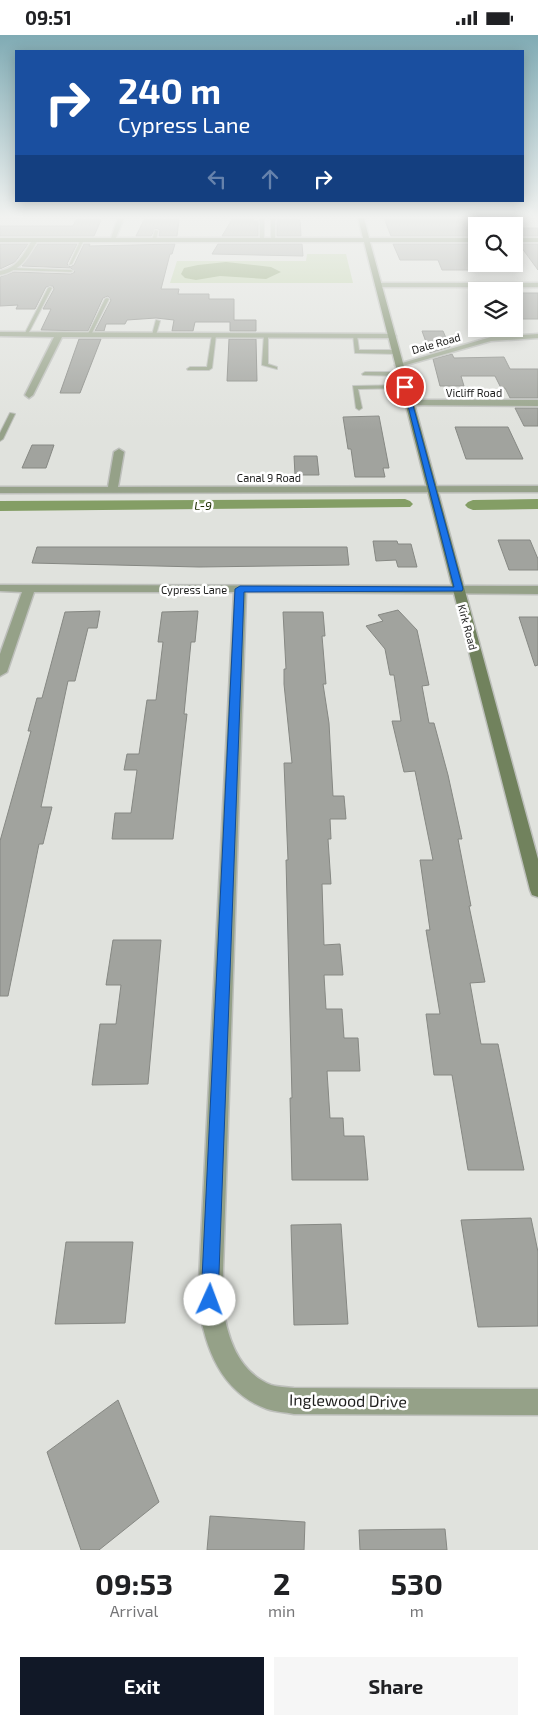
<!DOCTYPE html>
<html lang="en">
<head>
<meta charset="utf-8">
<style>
  body { margin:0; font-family:"Exo 2",sans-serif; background:#f6f6f6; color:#202124; height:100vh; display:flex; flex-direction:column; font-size:19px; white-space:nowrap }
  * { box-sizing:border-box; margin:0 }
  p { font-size:16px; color:#757577 }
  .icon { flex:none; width:28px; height:28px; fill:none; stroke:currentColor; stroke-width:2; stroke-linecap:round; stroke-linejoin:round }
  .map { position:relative; height:1515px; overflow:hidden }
  .details { display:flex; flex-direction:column; background:#fff; flex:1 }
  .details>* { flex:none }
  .guide { position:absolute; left:15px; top:15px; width:509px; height:152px; border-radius:0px; box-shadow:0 2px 12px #0003; background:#1a4fa0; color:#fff; overflow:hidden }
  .buttons { position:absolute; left:468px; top:182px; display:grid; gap:10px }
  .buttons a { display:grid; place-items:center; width:55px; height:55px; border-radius:0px; background:#fff; box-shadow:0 2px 12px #0003; font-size:25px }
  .pin { position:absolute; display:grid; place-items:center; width:42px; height:42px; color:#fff; margin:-21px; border:2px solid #fff; border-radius:50%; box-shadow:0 1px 5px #0007 }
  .me { position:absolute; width:55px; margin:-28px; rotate:2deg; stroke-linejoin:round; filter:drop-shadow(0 0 4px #0008) }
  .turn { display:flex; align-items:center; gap:18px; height:105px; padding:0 20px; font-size:22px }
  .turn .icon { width:65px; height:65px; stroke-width:2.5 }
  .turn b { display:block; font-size:35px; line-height:42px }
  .lanes { display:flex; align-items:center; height:48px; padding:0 20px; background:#0003; justify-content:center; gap:25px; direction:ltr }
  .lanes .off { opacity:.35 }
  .eta { display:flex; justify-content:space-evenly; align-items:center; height:85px; text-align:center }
  .eta b { font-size:30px; font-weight:700; line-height:35px }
  .action { display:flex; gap:10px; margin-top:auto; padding:10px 20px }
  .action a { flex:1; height:58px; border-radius:0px; background:#111827; color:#fff; font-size:20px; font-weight:700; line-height:58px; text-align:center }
  .action a+a { background:#f6f6f6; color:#202124 }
  .status { display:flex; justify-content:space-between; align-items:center; height:35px; padding:0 25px; background:#fff; direction:ltr }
  .status svg { height:14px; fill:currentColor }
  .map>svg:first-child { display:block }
  .green { fill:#bfd3a8 }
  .water { fill:#849e65 }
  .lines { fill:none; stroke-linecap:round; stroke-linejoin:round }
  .canal { fill:#849e65; fill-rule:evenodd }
  .building { fill:#a1a39e; stroke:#868883 }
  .lane-casing { stroke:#bdbfbb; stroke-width:2 }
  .street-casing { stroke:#bdbfbb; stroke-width:3 }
  .secondary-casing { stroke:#bdbfbb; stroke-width:3 }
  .lane { fill:#95a188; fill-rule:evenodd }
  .street { fill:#95a188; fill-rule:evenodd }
  .secondary { fill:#71825d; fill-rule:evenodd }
  .route { fill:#1a73e8; stroke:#114b97 }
  .labels { text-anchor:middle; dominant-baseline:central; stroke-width:5; stroke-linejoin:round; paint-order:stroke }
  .far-street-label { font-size:11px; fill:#1f1f1e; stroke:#fff }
  .far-water-label { font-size:12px; font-style:italic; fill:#203004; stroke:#fff }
  .near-street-label { font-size:16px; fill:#1f1f1e; stroke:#fff }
</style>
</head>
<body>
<div class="status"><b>09:51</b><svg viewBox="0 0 49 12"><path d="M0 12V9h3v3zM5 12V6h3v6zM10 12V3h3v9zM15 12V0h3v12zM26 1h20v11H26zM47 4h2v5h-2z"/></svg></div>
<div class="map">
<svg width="538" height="1515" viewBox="0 0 538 1515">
  <rect width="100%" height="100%" fill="#e0e2dd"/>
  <path class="green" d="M307,219H346L353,248H170L177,226H306Z"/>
  <path class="water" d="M226,227L271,232L281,237L266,244L220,241L196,245L185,243L181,239L184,233L198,230Z"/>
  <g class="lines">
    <path class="canal" d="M405,464L410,466L413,469L410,472L0,476V466Z
      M538,464V474L473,475L468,473L465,470L468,467L473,465Z"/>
  </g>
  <path class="building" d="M233,183H254L253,186H258V201H222Z
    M384,183H476V201H391Z
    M76,185H101L94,201H0V191H73Z
    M144,185H179L177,201H159L160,195L156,193L151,201H136Z
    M277,185H300L301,201H277Z
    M514,193H538V201H514Z
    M0,209H28L15,227L0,234Z
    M38,209H77L67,229L70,232L74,230L84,209H90L89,211L175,209L172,219H170L161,254H179L178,259H209V264H234V285H256V296H230V287H195L193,296H172L174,285L156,283L127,285L125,289H106L104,296H95L111,265L108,261L103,263L88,296L41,295L51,274H43L54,254L53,251L46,252L35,274H16L18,270L0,271V242L14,237L71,239L75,237L71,233L22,231Z
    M218,209H302L303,221L212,219Z
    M393,209H476V235H442L438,225H400Z
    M519,209H538V235Z
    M514,258H538V284H514Z
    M422,296H443L450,312L430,318Z
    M79,304H101L80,358H60Z
    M229,304H256L257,346H227Z
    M452,319L454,323L504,322L510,334H538V363H510L505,353H501L495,341H461L464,351H440L433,324Z
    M515,373H538V391H524Z
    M379,381L389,433H383L385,442H355L351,414H348L343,382Z
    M455,392H508L523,424H466Z
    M32,410H54L46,433H22Z
    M294,421H317L319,440H295Z
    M498,505H530L538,524V535H509Z
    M373,506H397L398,509H411L417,532H398L396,525L376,526Z
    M37,512H347L349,530L199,532L32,528Z
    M398,575L417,595L429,650L422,651L429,688H434L448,740L462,804H458L471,871H469L485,947L470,948L481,1009H498L524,1135H468L452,1040H434L426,979H440L426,895H430L420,825H433L415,736L404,737L392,686H401L394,640H390L385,614L366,591L383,586L378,580Z
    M100,576L97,593H88L75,646H68L41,772H52L43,809H39L8,961H0V806L31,696H28L37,663H42L65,577Z
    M198,576L195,607H191L184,679H187L185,696L173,804H112L115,778H131L137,735H124L127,719H139L147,665H156L163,607H158L162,577Z
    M283,577H323L325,601H322L326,649H323L329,688L333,761H344L346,784H330L331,804H328L331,849H322L324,910L340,909L343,940H324L326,974H342L344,1003H358L360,1036H327L330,1083H343L344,1101H364L368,1145H292L290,1063H292L286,825H288L284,728H292L284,649V634H286Z
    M519,582H538V630L535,631Z
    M113,905H161L148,1049L92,1050L100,989H116L121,950H106Z
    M531,1183L538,1217V1291L478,1292L461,1185Z
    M341,1189L348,1289L294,1290L291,1190Z
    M66,1207H133L125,1288L55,1289Z
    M118,1365L159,1467L99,1515H81L47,1417Z
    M210,1481L305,1487L304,1515H207Z
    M445,1494L447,1515H360L359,1495Z"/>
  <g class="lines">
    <defs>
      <path id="lane" d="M260,183H264V204L262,205L260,204Z
        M271,183H275V204L273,205L271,204Z
        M155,195L158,196L156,205L154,206L152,205Z
        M81,204L84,205L72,229L69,230Z
        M15,233L71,235L73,236L71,237L13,235Z
        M50,252L52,253L28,299L24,300L48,253Z
        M107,263L109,264L91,300L87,301L105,264Z
        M156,285L160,286L156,300L154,301L152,300Z
        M212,299L216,300L212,333L209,335H188L187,334L190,332H207Z
        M264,299L268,300V329L277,332V334L262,330Z
        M355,299L357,300L359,315H396L399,317L396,319L355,318L353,300Z
        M365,337H402L405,339L402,341L363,340L362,339Z
        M405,350L407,351V353L358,354L362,373L359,375L356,373L353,351Z
        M10,378L15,379L3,404L0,406V398Z"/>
      <path id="street" d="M118,183H124L115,205L110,206Z
        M33,204L38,205C28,222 21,236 0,240V236C18,233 24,218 33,204Z
        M538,248V252H378L375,250L378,248Z
        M0,297L392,299L396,301L392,303L62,302L33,360L29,363L25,360L54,302L0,301Z
        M538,299V303L491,306L399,332L395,330L491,302Z
        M409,365H538V371L406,370V366Z
        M119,414L124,417L118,452L538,451V457L0,458V452H108L114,417Z
        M0,550L538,551V559L246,557L222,1265C226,1298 236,1336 271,1350C278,1352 286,1352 294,1353L538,1354V1380L294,1379C285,1377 276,1377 267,1374C220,1357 204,1311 198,1265L234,557H34L7,637L0,641V619L22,557L0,556Z"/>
      <path id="secondary" d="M358,183H364L369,203H476V207H370L538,824V862L532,860L530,855L364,207H0V203H363Z
        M514,203H538V207H514Z"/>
    </defs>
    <use href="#lane" class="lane-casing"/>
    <use href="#street" class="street-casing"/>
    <use href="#secondary" class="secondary-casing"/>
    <use href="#lane" class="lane"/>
    <use href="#street" class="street"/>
    <use href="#secondary" class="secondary"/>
  </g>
  <linearGradient id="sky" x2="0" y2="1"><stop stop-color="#80abb4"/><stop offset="0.46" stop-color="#f1f2f0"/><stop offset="1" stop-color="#f1f2f0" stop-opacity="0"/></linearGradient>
  <rect width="538" height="395" fill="url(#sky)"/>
  <path class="route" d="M403,351L408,352L463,554L462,556L244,557L218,1265L216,1272L210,1274L203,1272L201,1265L235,554L240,551L454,552Z"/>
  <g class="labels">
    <g class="far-street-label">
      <text transform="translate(436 308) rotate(-16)">Dale Road</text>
      <text x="474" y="357">Vicliff Road</text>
      <text x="269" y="442">Canal 9 Road</text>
      <text x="194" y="554">Cypress Lane</text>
      <text transform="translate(468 592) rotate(75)">Kirk Road</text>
    </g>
    <g class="far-water-label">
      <text x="203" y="470">L-9</text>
    </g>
    <g class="near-street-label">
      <text transform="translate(348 1365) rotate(1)">Inglewood Drive</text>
    </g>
  </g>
</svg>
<div class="buttons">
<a><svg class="icon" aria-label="search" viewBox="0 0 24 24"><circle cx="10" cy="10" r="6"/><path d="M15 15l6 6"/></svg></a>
<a><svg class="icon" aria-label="layers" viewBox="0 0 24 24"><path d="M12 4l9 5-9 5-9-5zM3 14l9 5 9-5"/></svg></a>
</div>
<div class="pin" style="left:405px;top:352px;background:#d93025"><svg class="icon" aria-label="arrive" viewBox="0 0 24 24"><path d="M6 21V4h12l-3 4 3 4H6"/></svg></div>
<svg class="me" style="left:210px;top:1265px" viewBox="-20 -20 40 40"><circle r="19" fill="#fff"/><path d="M0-13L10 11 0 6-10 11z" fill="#1a73e8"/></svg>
<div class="guide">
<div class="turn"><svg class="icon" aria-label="right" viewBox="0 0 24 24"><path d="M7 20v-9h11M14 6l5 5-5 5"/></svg><div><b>240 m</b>Cypress Lane</div></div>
<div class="lanes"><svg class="icon off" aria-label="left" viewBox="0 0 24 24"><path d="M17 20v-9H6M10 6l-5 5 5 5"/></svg><svg class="icon off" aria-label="ahead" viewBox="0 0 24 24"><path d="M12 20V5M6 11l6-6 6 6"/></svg><svg class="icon" aria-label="right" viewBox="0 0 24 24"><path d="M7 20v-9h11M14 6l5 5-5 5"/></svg></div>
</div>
</div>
<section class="details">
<div class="eta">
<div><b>09:53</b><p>Arrival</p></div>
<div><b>2</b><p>min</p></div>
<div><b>530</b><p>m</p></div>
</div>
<div class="action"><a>Exit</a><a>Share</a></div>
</section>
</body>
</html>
